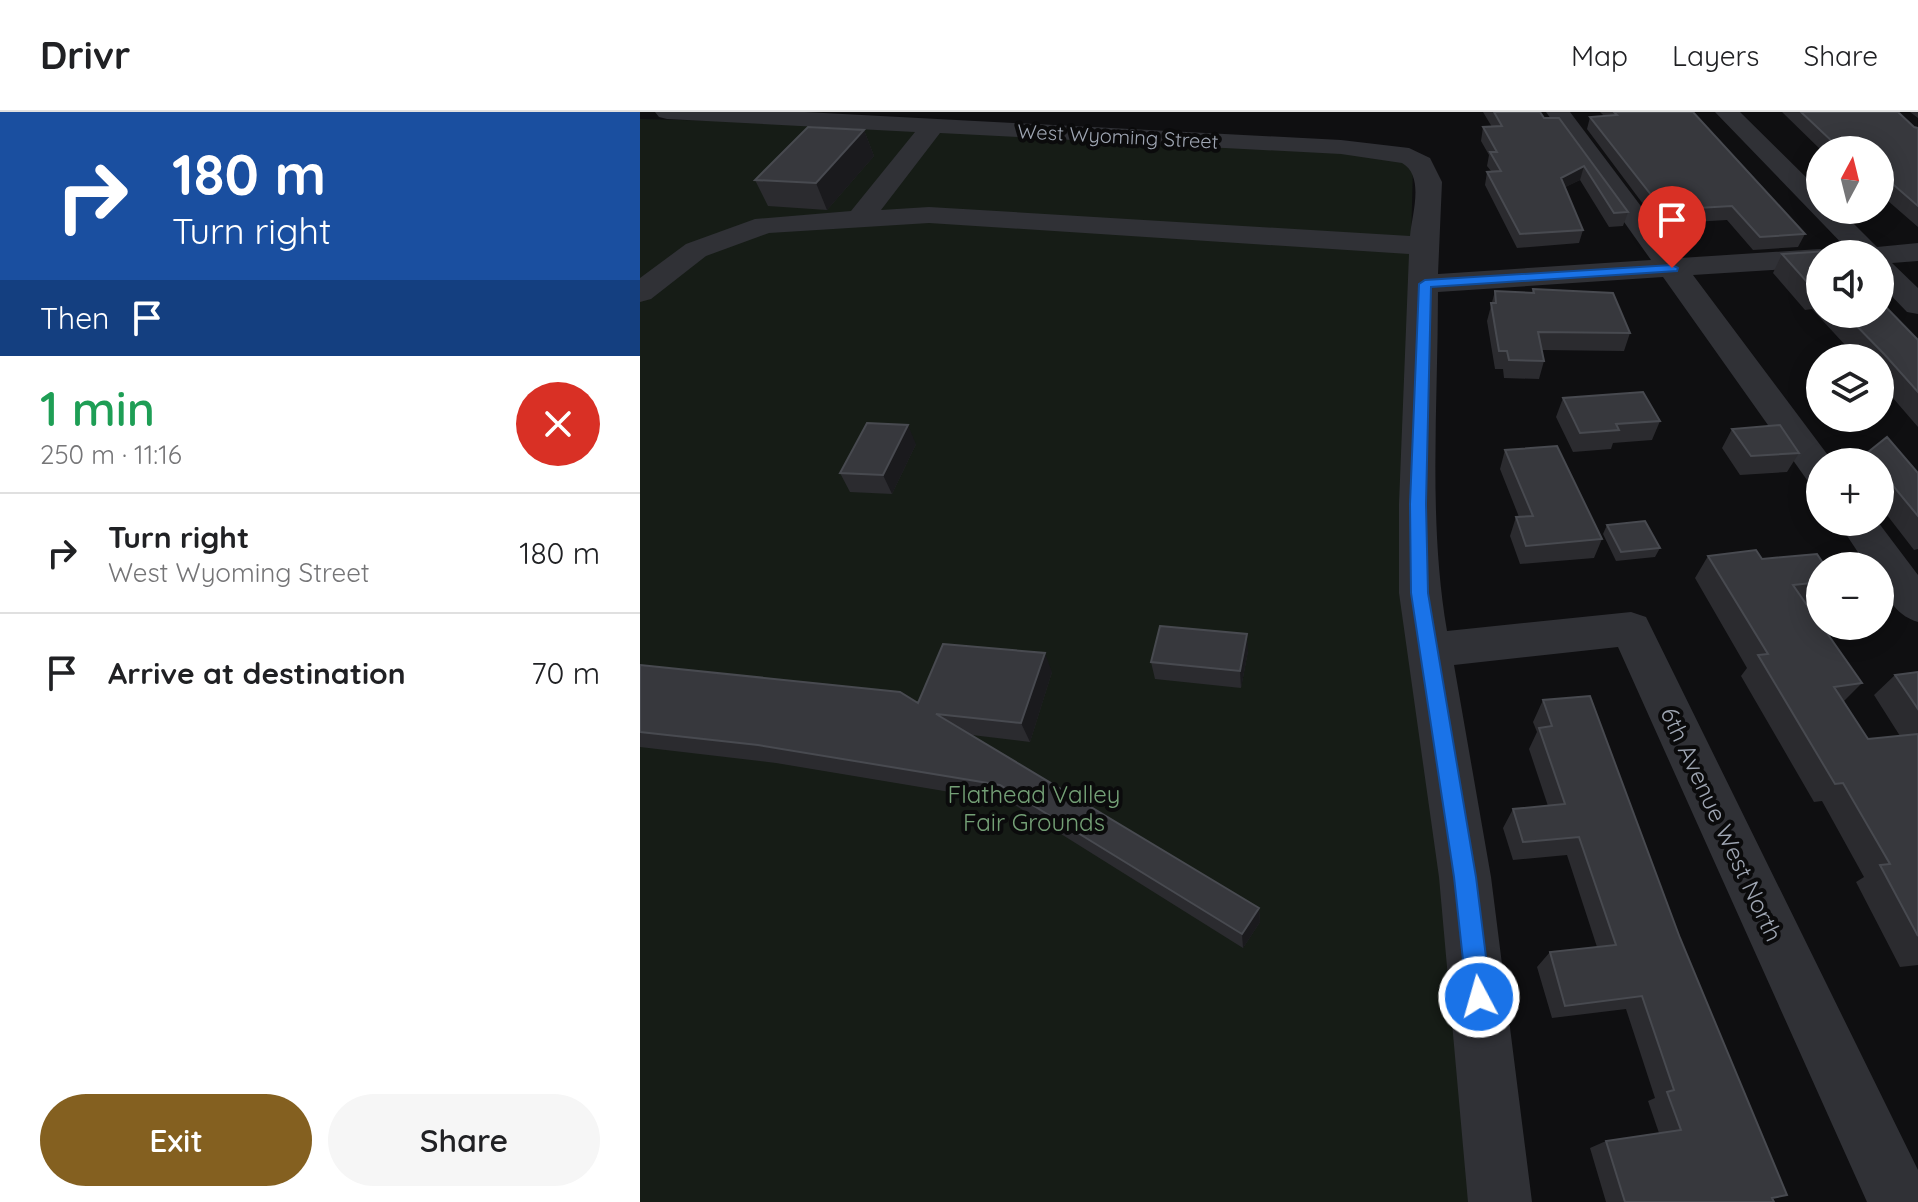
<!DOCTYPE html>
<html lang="en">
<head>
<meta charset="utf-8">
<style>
  body { margin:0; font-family:Quicksand,sans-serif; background:#f6f6f6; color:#202124; height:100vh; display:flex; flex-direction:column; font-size:30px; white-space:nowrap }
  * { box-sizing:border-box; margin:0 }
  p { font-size:26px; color:#757577 }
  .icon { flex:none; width:44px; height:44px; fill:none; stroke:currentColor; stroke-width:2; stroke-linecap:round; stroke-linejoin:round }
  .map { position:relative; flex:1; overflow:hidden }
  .panel { display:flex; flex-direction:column; background:#fff; width:640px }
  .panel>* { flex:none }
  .top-card { background:#1a4fa0; color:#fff; overflow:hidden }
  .needle { width:52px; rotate:7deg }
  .controls { position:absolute; left:1166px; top:24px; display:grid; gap:16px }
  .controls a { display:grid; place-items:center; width:88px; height:88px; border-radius:50%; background:#fff; box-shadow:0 4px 20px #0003; font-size:40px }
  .pin { position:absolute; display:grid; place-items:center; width:68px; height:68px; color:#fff; margin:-82px -34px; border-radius:50% 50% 50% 0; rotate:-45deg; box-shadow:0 0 8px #0007 }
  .pin .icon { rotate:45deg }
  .me { position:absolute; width:88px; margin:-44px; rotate:354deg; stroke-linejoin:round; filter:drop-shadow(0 0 6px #0008) }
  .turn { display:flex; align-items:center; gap:28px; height:168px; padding:0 40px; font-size:36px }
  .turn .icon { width:104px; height:104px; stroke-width:2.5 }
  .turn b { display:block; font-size:56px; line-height:68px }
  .then { display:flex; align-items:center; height:76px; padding:0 40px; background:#0003; gap:16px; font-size:30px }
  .round { display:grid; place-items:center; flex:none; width:84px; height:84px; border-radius:42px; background:#f6f6f6 }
  .headline { display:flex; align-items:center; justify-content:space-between; height:136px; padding:0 40px }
  h1 { font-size:48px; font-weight:600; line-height:60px; color:#1e9e55 }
  .cta { display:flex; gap:16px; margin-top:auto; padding:16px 40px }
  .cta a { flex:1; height:92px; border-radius:48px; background:#846020; color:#fff; font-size:32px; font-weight:600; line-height:92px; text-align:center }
  .cta a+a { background:#f6f6f6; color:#202124 }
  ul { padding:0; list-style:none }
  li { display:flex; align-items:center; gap:24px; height:120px; padding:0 40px; border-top:2px solid #e0e0e0 }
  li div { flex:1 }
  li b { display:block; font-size:30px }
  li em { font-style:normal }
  header { display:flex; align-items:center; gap:48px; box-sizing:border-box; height:112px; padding:0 40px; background:#fff; border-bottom:2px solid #e0e0e0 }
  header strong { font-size:38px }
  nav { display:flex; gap:44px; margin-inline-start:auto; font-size:28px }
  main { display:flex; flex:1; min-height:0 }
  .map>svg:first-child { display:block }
  .green { fill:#161c16 }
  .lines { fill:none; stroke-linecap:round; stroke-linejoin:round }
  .minor { fill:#303136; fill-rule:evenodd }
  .wall { fill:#2b2b2f }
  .shaded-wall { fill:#1a1a1d }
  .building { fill:#37383d; stroke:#484a50; stroke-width:2 }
  .route { fill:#1a73e8; stroke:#114b97; stroke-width:2 }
  .labels { text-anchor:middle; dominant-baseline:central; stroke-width:8; stroke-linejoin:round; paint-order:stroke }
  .far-street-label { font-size:20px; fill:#9fa6b3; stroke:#0b0b0c }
  .park-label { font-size:24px; fill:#74a076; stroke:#0b0b0c }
  .street-label { font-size:24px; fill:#9fa6b3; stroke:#0b0b0c }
</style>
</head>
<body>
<header>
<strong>Drivr</strong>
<nav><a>Map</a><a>Layers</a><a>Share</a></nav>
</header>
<main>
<section class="panel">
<div class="top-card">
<div class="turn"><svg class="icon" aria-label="right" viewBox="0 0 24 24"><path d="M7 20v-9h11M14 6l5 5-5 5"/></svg><div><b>180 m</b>Turn right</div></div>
<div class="then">Then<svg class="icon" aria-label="arrive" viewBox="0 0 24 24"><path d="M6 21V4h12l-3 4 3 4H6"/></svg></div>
</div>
<div class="headline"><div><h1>1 min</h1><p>250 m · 11:16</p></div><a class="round" style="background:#d93025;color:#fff"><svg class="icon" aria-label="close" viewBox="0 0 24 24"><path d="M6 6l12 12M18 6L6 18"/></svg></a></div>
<ul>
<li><svg class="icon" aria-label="right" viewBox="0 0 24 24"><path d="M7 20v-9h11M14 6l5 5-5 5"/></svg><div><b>Turn right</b><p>West Wyoming Street</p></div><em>180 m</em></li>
<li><svg class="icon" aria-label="arrive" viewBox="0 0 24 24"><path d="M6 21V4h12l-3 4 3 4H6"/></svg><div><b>Arrive at destination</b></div><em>70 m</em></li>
</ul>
<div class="cta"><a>Exit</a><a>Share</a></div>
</section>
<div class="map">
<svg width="1278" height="1090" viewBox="0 0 1278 1090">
  <rect width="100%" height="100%" fill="#0f0f11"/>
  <path class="green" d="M0,7L129,10L753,44L773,55L762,479L820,912L832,1090H0Z"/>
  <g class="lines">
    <path class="minor" d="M15,0H165L701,28L769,36L790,46L802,70L798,162L1011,148L906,0H930L1040,146L1180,137L1190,140L1192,142H1180V155L1053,163L1193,350H1180V372L1167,368L1023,165L798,180C798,292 788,408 807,519L991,500L1006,505L1278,1058V1090H1227L978,535L814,553L851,765L892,1090H828L799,765L759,481V392L769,142L289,111L129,121L66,144L11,187L0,190V166L46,132L115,107L211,99L275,20L27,7L19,5ZM300,21L701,42L762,51C785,64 772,102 770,124L289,95L241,98Z
      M1075,0H1100L1180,79V98H1200L1237,135L1278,131V149L1252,151L1278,176V202L1267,200L1240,172V142H1212Z
      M1198,410H1238L1278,463V510C1254,503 1240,479 1240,454H1227Z"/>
  </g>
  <path class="wall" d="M843,0H900L988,100L983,114L969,115L940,68L925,75L943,118L939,131L877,136L845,73L847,60L851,59L847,54L849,43L841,29L843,15H852Z
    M960,0H1053L1165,122L1158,135L1113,138L1087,108L1018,112L947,17L950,5L964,4Z
    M1142,0H1258L1274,15L1278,16V115L1240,82V38H1181Z
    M1270,0H1278V6Z
    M224,18L234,44L187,98L128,94L115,68Z
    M1142,142H1180V202H1240L1278,228V315L1240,271V246H1217L1172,197L1165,198L1133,161Z
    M893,177L990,221L984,239L902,238L904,249L899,267L864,266L863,257H855L847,209L855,179L892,181Z
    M923,286L1020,309L1012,328L973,331L971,337L933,340L916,305Z
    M1092,317L1159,341L1147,360L1100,363L1082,336Z
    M276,332L252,382L210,380L200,361Z
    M865,338L962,427L954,446L880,452L870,424L876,405H879L860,357Z
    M1227,341L1278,361V437L1274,438L1240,394V350H1220Z
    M967,413L1020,436L1015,445L976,449L963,422Z
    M1068,444L1122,447L1180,454V487L1177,491L1166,492L1222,571L1204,589L1228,627L1260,624L1234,583L1255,563L1278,560V853L1260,855L1216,770L1224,765L1182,689L1174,690L1101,564L1107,556L1055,466Z
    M608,539L601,576L515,567L511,550Z
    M0,553L278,591L412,560L390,630L332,623L619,796L620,810L603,836L370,690L136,651L0,635Z
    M903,588L1132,1086L1134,1090H966L950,1036L966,1029L1019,1021L1008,989L1015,986L986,897L912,906L897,855L910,840L957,835L927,743L873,748L863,716L873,697L908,694L889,637L897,620L893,610Z"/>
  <path class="shaded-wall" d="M224,18L234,44L187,98L176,71Z
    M944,54L940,68L918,79L921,66Z
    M268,313L276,332L252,382L243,363Z
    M607,522L608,539L601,576L600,559Z
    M405,541L412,560L390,630L381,611Z
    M619,796L620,810L603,836L602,822Z"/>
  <path class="building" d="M854,0H900L904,6H919L988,100L974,101L944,54L921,66L943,118L880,122L847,60L861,59L850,40H857L843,15L862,14Z
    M974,0H1053L1165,122L1120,125L1092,94L1023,98L950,5L977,3Z
    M1161,0H1258L1274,15L1278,16V94L1240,61V38H1213L1205,32L1196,33Z
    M168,15L224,18L176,71L115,68Z
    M1189,139L1192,142H1180V178L1175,179L1142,142Z
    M893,177L973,181L990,221L898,220L904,249L869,248L867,239H859L851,191H856L855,179L894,181Z
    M1240,189L1278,228V280L1245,243L1205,202H1240Z
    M1003,280L1020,309L976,312L979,318L940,321L923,286Z
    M227,311L268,313L243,363L200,361Z
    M1140,313L1159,341L1111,344L1092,317Z
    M1247,325L1278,361V404L1240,358V350H1234L1227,341Z
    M917,334L962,427L886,434L876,405L893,404L865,338Z
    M1005,409L1020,436L981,440L967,413Z
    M1116,438L1122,447L1177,442L1185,454H1180V470L1153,473L1180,512V514H1182L1222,571L1194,575L1228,627L1278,622V824L1240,753L1250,752L1203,671L1195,672L1118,543L1128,542L1068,444Z
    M520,514L607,522L600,559L511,550Z
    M303,532L405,541L381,611L296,602L619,796L602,822L360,673L118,633L0,620V553L260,580L278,591Z
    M1278,560V597L1255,563Z
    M950,584L1040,826L1147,1083L1132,1086L1134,1090H985L966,1029L1041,1018L1027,980L1034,978L1002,884L925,894L910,840L976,833L939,725L883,730L873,697L925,692L899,616L912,614L903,588Z"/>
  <path class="route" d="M1032,153L1038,156L1037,159L791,175L786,392L788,481L836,765L851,885L847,893L839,896L831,893L827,885L814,765L771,481L770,392L779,172L785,168Z"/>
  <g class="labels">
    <g class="far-street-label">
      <text transform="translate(478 24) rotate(3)">West Wyoming Street</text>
    </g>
    <g class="park-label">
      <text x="394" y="682">Flathead Valley<tspan x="394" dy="28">Fair Grounds</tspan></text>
    </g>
    <g class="street-label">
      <text transform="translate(1082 712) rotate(65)">6th Avenue West North</text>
    </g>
  </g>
</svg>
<div class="controls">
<a><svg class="needle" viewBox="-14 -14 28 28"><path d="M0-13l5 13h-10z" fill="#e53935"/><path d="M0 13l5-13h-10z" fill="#757577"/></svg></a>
<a><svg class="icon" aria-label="sound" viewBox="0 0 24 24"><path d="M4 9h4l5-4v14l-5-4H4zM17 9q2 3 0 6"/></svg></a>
<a><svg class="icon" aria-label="layers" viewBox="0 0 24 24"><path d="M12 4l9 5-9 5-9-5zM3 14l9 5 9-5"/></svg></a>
<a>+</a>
<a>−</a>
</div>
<div class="pin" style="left:1032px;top:156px;background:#d93025"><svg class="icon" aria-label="arrive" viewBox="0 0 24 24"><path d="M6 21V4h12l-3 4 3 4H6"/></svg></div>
<svg class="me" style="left:839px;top:885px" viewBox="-20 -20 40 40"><circle r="17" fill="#1a73e8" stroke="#fff" stroke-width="3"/><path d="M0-11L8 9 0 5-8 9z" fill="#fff"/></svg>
</div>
</main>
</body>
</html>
